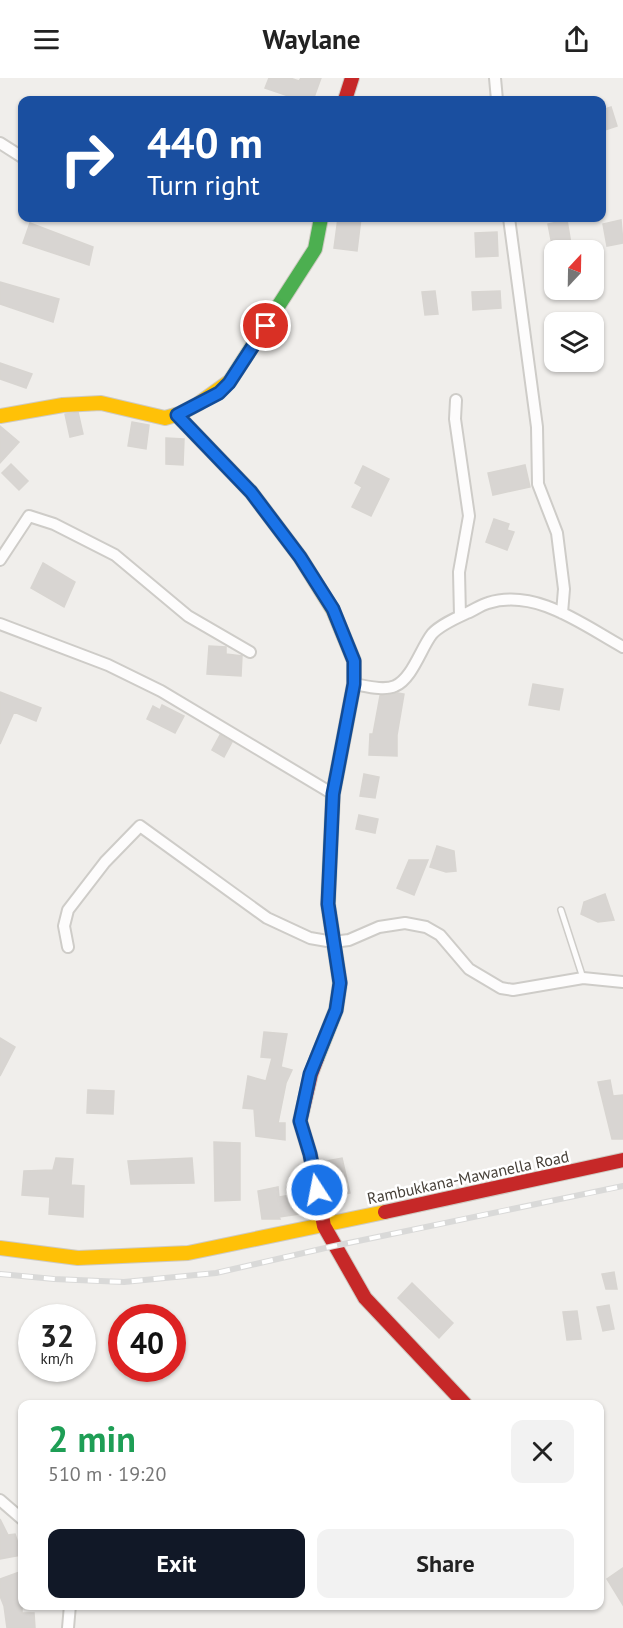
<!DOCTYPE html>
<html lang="en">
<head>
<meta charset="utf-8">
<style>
  body { margin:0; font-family:"PT Sans",sans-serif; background:#f2f2f2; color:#222; height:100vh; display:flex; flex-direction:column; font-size:22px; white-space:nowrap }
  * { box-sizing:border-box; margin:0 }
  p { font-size:20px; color:#767676 }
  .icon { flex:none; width:33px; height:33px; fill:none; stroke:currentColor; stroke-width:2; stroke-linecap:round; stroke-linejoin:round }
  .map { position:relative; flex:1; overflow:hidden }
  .panel { position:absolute; left:18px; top:1322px; width:586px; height:210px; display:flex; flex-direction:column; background:#fff; border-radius:12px; box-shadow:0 2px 4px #0004 }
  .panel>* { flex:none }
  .top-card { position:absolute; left:18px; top:18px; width:588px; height:126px; border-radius:12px; box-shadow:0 2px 4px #0004; background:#1a4fa0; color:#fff; overflow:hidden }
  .needle { width:39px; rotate:22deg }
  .tools { position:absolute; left:544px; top:162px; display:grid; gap:12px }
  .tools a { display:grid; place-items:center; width:60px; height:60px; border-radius:12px; background:#fff; box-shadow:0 2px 4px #0004; font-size:30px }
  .speed { position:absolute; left:18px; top:1226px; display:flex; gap:12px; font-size:30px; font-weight:700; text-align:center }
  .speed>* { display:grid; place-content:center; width:78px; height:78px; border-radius:50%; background:#fff; box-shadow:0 2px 4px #0004; line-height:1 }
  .speed small { font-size:15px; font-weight:400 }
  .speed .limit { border:9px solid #d22; background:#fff; color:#111 }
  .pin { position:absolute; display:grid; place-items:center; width:51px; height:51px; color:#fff; margin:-26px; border:3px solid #fff; border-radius:50%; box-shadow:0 2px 6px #0007 }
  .me { position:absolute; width:66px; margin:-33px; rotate:349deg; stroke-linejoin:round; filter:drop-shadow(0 0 4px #0008) }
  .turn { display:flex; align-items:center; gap:21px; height:126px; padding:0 30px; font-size:27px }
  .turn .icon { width:78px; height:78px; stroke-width:2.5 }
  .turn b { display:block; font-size:42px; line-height:51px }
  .round { display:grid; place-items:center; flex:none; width:63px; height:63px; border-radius:12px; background:#f2f2f2 }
  .headline { display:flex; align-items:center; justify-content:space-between; height:102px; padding:0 30px }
  h1 { font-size:36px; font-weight:800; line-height:45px; color:#1e9e55 }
  .cta { display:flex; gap:12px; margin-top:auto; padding:12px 30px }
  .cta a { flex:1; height:69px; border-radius:12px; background:#111827; color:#fff; font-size:24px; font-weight:800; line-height:69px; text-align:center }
  .cta a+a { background:#f2f2f2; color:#222 }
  header { display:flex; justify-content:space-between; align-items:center; height:78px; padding:0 30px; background:#fff; font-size:27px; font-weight:800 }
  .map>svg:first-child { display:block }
  .building { fill:#d8d5d2; stroke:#d8d5d1; stroke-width:1.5 }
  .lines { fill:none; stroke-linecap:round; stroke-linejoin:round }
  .lane-casing { stroke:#ceccc8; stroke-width:8 }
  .street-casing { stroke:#ceccc8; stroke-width:14 }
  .fast-casing { stroke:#cecac2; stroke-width:16 }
  .slow-casing { stroke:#cecac2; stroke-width:16 }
  .jam-casing { stroke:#cecac2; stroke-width:16 }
  .lane { stroke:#fdfcfc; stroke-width:5 }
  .street { stroke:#fdfcfc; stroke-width:10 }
  .fast { stroke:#4caf50; stroke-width:14 }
  .slow { stroke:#ffc107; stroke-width:14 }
  .jam { stroke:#c62828; stroke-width:14 }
  .rail-casing { stroke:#d9d9d8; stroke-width:6 }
  .rail { stroke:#fff; stroke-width:4; stroke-dasharray:11; stroke-linecap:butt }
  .route-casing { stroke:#114b97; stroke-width:15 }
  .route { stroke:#1a73e8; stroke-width:10 }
  .labels { text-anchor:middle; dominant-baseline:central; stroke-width:5; stroke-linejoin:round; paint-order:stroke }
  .street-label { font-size:16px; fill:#453f37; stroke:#fff }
</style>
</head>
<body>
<header><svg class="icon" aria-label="menu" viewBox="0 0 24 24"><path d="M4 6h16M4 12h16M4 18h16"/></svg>Waylane<svg class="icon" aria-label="share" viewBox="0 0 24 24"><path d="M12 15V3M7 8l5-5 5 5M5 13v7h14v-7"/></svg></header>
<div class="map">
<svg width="623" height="1550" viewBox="0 0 623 1550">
  <rect width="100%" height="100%" fill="#f0eeeb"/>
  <path class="building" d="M269,0H290L299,3L301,0H321L313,22H300L265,10Z
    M611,29L617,48L602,53V32Z
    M338,140H361L357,173L334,170Z
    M567,142L572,172H553L548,146Z
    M621,142L623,165L607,168L603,146Z
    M30,145L93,169L89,187L23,165Z
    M497,154L498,178L476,179L475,155Z
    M0,204L59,221L53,244L0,226Z
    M435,213L438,236L425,237L422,214Z
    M500,213L501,230L473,232L472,214Z
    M0,285L32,296L26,310L0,301Z
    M78,334L83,356L70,359L65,336Z
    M132,344L149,347L146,371L128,368Z
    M0,348L19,364L0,385Z
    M166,360L184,361L183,387L166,386Z
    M11,386L28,403L19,412L2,395Z
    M525,387L530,409L493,417L488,395Z
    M363,388L389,401L371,438L352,429L362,409L355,405Z
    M494,441L509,446L507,452L514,454L507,472L486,464Z
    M43,485L75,504L64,529L31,510Z
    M209,568L226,569V576L242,578L241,598L207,596Z
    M533,606L563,611L559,632L529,627Z
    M0,614L41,630L36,643L14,634L0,666Z
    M398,615L404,616L397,657V678L369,677L370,656H373L380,618Z
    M162,627L184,638L175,655L147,641L153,628L160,632Z
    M220,657L232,664L224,679L212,672Z
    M364,696L379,699L375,720L360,718Z
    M359,737L378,741L375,755L356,751Z
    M437,768L454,773L456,793L446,794L430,789Z
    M409,782H428L414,817L397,810Z
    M605,816L614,842L598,844L581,836L584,824Z
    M264,954L287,956L281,989L292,992L286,1005L278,1045H285V1062L256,1058L254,1031L243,1030L248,998L266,1003L272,980L261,979Z
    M0,960L15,969L0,998Z
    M610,1002L613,1018L623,1017V1061H612L598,1004Z
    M88,1012L114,1013L113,1036L87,1035Z
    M214,1064L240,1065V1122L215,1123Z
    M56,1080L73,1081L71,1107L84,1108L83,1139L49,1136L50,1119L22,1117L24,1093L53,1092Z
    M192,1080L194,1105L131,1106L128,1083Z
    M342,1080L350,1115L328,1120L321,1084Z
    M278,1109L279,1119L297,1116L299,1136L279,1139L280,1141H262L258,1113Z
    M614,1194L617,1211H606L602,1196Z
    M412,1205L453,1245L439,1260L398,1220Z
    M609,1227L614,1251L603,1253L597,1229Z
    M577,1233L581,1261L567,1262L563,1234Z
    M0,1441L8,1457L15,1456L22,1477L0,1481Z
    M623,1490V1527L607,1501Z
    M22,1493V1535H34L35,1550H7L4,1528L0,1518V1501Z"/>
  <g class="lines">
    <defs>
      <path id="lane" d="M561,832L583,900"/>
      <path id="street" d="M495,0L497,22
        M0,65L22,79
        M509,140L537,349L538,406L557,455L564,511L562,535
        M456,322L455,341L469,438L459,494L460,538
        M0,482L29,438L54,446L115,477L188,538L250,574
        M0,546L108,587L161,613L333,716
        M354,606C366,608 384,613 395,608C412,601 421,570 432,556C440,547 456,540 467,535C474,532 481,527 488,525C536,510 583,547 623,569
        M68,869L64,848L68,832L105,784L140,748L267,840L310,860L333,864L349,862L379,849L405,845L426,849L440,857L469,891L501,910L513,912L583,900L623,904
        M0,1422L22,1441
        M68,1550L70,1527"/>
      <path id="fast" d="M230,303L315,171L321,140
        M317,980L336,932L340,905L328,826L333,716L338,690"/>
      <path id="slow" d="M177,337L251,414L300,479L333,532L354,583V606L338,690
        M0,338L63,327L101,325L165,340L179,336L198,326L230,303
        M0,1170L78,1180L188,1175L385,1134"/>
      <path id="jam" d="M345,22L352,0
        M317,980L311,996L300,1043L310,1076L324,1148L365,1220L465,1326
        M385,1134L623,1082"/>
    </defs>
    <use href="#lane" class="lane-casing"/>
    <use href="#street" class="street-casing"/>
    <use href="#fast" class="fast-casing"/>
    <use href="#slow" class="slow-casing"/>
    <use href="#jam" class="jam-casing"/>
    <use href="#lane" class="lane"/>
    <use href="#street" class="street"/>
    <use href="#fast" class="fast"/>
    <use href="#slow" class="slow"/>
    <use href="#jam" class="jam"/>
    <defs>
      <path id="rail" d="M0,1196L54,1201L124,1204L216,1195L334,1168L623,1108"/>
    </defs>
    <use href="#rail" class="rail-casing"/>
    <use href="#rail" class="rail"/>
  </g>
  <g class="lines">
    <defs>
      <path id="route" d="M266,248L229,305L219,315L177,337L251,414L300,479L333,531L354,583V606L333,716L328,826L340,905L336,932L310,996L300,1043L310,1076L317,1112"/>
    </defs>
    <use href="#route" class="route-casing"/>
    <use href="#route" class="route"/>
  </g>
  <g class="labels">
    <g class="street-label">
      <text transform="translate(468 1099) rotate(-12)">Rambukkana-Mawanella Road</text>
    </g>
  </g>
</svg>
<div class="tools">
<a><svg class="needle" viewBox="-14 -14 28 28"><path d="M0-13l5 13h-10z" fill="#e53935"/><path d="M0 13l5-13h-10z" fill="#767676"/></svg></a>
<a><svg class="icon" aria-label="layers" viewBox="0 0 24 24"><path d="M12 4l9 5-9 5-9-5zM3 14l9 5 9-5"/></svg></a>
</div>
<div class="speed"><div>32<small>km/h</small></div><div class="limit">40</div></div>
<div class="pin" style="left:266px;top:248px;background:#d93025"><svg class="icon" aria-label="arrive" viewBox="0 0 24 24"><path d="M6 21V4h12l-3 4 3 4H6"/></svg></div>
<svg class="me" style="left:317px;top:1112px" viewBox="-20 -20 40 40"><circle r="17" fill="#1a73e8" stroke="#fff" stroke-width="3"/><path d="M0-11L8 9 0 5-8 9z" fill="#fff"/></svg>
<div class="top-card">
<div class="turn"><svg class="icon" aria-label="right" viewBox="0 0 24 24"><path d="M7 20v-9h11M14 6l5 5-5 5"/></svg><div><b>440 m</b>Turn right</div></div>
</div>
<section class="panel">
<div class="headline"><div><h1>2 min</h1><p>510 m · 19:20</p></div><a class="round"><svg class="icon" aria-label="close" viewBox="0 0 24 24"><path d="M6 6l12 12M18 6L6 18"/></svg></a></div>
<div class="cta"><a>Exit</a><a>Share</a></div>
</section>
</div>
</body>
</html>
